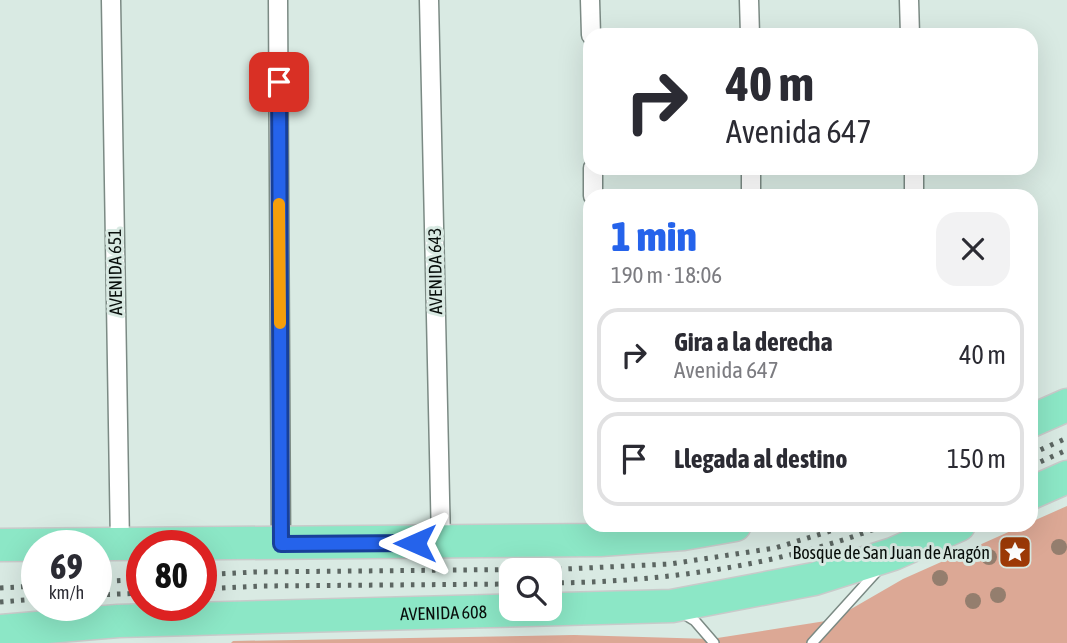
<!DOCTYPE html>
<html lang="es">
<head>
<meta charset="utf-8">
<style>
  body { margin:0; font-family:"Asap Condensed",sans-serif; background:#f2f2f3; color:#2b2b33; height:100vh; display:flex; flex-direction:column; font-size:26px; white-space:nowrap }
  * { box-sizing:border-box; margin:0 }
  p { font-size:23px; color:#7c7c81 }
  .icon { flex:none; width:38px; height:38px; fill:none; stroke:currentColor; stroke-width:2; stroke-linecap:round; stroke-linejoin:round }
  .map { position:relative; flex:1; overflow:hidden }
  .drawer { position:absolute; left:583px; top:189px; width:455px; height:343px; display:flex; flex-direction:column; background:#fff; border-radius:21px; box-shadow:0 7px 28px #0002 }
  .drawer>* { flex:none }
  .banner { position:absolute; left:583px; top:28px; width:455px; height:147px; border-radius:21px; box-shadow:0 7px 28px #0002; background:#fff; color:#2b2b33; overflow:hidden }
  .fabs { position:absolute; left:499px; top:558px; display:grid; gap:14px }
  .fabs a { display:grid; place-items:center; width:63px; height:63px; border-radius:14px; background:#fff; box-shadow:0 7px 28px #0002; font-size:35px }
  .speed { position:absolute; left:21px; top:530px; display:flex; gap:14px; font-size:35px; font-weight:700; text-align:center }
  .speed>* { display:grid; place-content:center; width:91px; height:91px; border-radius:50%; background:#fff; box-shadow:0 7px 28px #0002; line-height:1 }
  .speed small { font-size:18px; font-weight:400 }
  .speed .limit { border:10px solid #d22; background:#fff; color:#111 }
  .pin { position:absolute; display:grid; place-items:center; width:60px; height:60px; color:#fff; margin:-30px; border-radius:14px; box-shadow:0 4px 10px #0006 }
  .me { position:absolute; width:77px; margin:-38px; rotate:270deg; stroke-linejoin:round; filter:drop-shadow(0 0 5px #0008) }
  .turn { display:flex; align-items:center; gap:24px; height:147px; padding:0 28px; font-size:32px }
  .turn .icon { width:91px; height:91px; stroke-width:2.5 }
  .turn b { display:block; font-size:49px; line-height:60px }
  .round { display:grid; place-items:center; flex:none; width:74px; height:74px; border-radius:21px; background:#f2f2f3 }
  .summary { display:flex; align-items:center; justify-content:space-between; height:119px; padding:0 28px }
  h1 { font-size:42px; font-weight:800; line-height:52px; color:#2563eb }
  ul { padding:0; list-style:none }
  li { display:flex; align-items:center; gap:21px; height:94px; margin:0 14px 10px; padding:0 14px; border:4px solid #e1e1e2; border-radius:21px }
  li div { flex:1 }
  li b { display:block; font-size:26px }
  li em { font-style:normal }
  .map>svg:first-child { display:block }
  .green { fill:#dca895 }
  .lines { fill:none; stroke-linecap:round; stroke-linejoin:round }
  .lane-casing { stroke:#7b8a84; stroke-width:12 }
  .street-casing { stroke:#7b8a84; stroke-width:21 }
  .highway-casing { stroke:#c9caca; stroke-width:35 }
  .lane { stroke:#fff; stroke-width:9 }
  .street { stroke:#fff; stroke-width:18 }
  .highway { stroke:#8ce7c6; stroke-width:32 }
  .rail { stroke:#5c6662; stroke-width:5; stroke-dasharray:3.5 7; stroke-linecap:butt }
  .tree { fill:#947e6e }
  .route-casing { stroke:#184099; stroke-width:18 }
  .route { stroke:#2563eb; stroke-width:12 }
  .slow { stroke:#f59e0b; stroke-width:12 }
  .labels { text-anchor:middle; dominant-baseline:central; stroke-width:6; stroke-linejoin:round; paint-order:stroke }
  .street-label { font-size:18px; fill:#090f0c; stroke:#d9eae3 }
  .poi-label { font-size:18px; fill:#090f0c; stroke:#d9eae3; text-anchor:end }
</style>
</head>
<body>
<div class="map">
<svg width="1067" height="643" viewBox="0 0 1067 643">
  <rect width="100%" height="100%" fill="#d9eae3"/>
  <path class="green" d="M1067,506V643H231L233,641L574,635L711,639L832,620L903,579L1024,525H1031V522Z"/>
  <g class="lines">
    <defs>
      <path id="lane" d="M682,613L695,621L714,643
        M812,643L879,569"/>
      <path id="street" d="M111,0L120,545
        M278,0L281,544
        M429,0L441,543
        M590,0L591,35
        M749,0L750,35
        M909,0L910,35
        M593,168V196
        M751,168V196
        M914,168V196"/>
      <g id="highway">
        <path d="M1031,421L1067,405"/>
        <path d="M1031,493L1067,477"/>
        <path d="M0,545L600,540L683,534L735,525"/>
        <path id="s1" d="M0,631L118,621L672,606L814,579L893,554L959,525"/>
      </g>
    </defs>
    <use href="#lane" class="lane-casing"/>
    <use href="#street" class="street-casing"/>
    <use href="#highway" class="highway-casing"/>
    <use href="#lane" class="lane"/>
    <use href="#street" class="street"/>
    <use href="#highway" class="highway"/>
    <path class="rail" d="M1031,454L1067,438
      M1031,466L1067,450
      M201,575L254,572L564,569L670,564L775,548L850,525
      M96,582L142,579
      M550,583C662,582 780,566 885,525
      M0,588L37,586
      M201,589L262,586L511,584
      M96,595L142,593
      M0,602L37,599"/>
  </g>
  <g class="tree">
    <circle cx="1059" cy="547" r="8"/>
    <circle cx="989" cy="557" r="8"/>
    <circle cx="940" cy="578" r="8"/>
    <circle cx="998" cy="595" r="8"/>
    <circle cx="973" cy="601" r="8"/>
  </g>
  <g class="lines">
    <defs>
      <path id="route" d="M279,82L281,544L415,543"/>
    </defs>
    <use href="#route" class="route-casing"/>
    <use href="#route" class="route"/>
    <path class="slow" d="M279,204L280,323"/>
  </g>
  <defs>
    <symbol id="sight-square" viewBox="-11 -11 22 22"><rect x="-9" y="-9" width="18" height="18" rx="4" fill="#9e3a07" stroke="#d9eae3"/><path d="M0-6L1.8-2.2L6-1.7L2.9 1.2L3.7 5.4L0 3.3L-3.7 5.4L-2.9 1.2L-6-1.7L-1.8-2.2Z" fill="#fff"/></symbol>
  </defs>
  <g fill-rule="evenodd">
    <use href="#sight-square" x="996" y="533" width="38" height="38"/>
  </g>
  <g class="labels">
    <g class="street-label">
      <text transform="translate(435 271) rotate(-91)">AVENIDA 643</text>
      <text transform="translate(115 272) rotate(-91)">AVENIDA 651</text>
      <text stroke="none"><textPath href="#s1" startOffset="444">AVENIDA 608</textPath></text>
    </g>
    <g class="poi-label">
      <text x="990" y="552">Bosque de San Juan de Aragón</text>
    </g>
  </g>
</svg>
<div class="fabs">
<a><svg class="icon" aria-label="search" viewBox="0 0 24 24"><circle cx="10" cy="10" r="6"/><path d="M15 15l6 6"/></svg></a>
</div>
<div class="speed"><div>69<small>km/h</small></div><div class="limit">80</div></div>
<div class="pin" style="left:279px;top:82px;background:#d93025"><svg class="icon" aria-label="arrive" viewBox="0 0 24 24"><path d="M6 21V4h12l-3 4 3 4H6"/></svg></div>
<svg class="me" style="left:415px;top:543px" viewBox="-20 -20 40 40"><path d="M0-17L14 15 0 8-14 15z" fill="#2563eb" stroke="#fff" stroke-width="4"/></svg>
<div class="banner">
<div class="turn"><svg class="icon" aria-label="right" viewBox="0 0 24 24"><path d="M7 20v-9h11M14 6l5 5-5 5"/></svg><div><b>40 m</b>Avenida 647</div></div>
</div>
<section class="drawer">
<div class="summary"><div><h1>1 min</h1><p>190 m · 18:06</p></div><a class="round"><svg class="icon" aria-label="close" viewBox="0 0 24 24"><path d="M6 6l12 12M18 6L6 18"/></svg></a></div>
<ul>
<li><svg class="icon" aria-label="right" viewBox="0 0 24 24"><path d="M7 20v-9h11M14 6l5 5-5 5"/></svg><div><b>Gira a la derecha</b><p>Avenida 647</p></div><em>40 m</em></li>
<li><svg class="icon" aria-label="arrive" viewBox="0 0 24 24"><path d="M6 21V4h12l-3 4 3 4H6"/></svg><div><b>Llegada al destino</b></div><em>150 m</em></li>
</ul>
</section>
</div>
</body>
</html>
